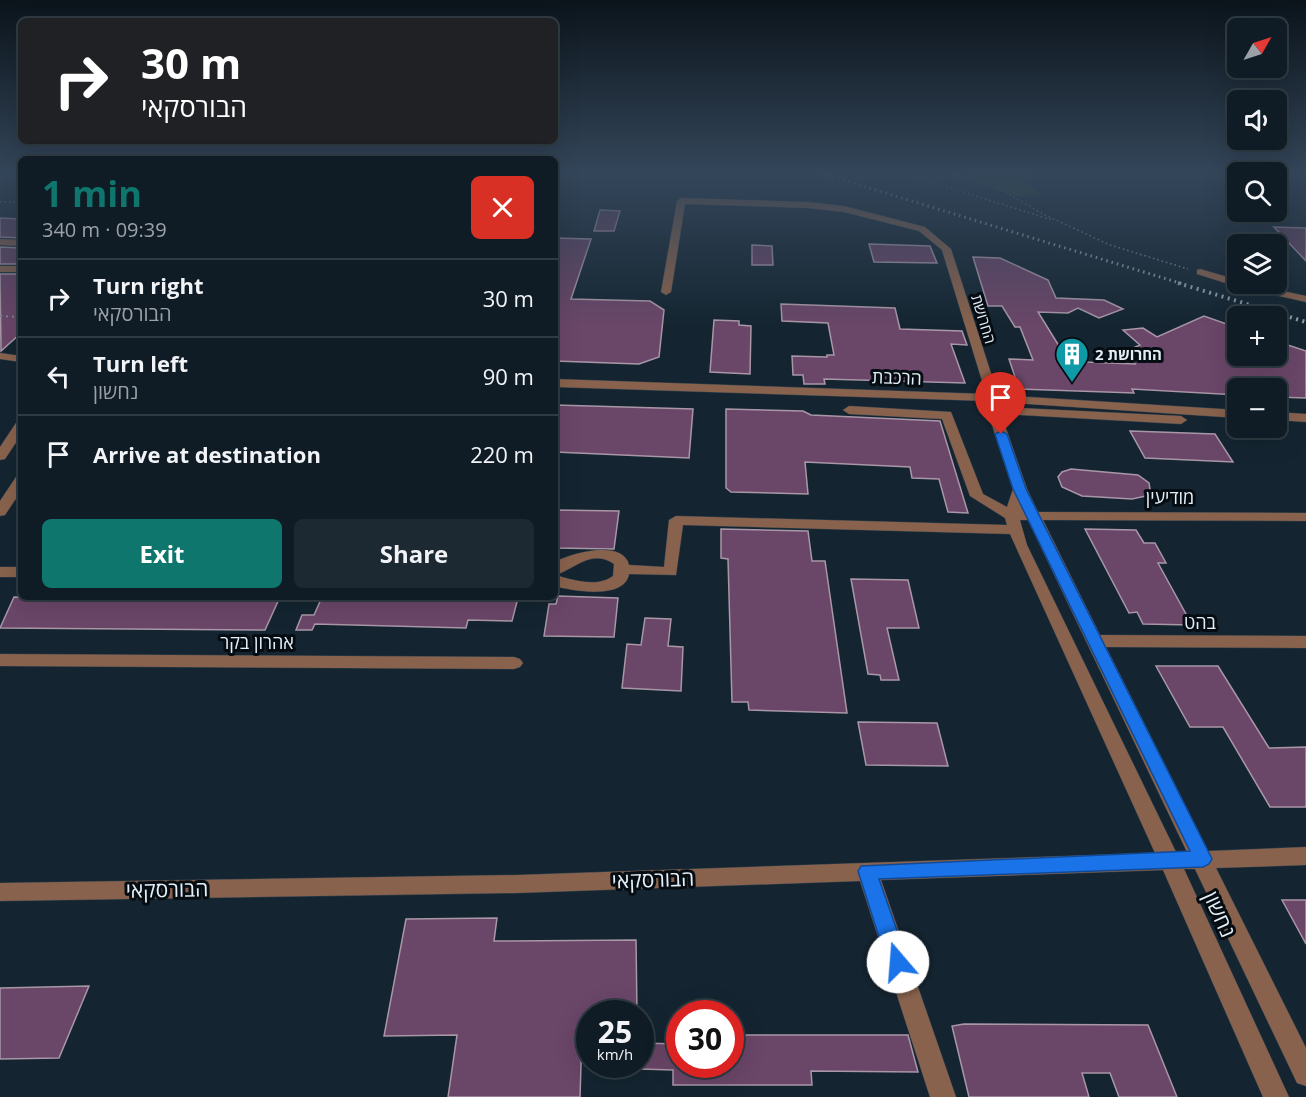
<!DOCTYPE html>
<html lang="en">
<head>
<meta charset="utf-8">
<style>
  body { margin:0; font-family:"Open Sans",Heebo,sans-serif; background:#1d2932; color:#f1f3f6; height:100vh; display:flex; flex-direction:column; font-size:22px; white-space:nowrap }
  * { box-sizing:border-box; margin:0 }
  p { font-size:20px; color:#9ba1a7 }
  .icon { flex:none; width:33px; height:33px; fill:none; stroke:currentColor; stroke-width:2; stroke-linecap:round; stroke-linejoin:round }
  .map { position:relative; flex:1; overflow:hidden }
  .side { position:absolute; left:18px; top:156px; width:540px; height:444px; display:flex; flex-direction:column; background:#0f1c25; border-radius:9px; box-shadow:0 6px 24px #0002,0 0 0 2px #2f3a42 }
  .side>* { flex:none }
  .top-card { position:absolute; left:18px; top:18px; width:540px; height:126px; border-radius:9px; box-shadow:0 6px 24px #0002,0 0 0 2px #2f3a42; background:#202124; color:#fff; overflow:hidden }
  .needle { width:39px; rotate:51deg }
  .fabs { position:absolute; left:1227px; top:18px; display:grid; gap:12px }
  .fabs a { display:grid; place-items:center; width:60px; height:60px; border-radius:9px; background:#0f1c25; box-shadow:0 6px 24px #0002,0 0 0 2px #2f3a42; font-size:30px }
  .speed { position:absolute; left:576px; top:1000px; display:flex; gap:12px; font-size:30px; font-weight:700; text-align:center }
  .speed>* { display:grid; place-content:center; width:78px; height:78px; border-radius:50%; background:#0f1c25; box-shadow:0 6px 24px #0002,0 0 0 2px #2f3a42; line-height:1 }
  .speed small { font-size:15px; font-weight:400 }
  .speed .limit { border:9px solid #d22; background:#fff; color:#111 }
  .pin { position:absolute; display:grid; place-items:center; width:51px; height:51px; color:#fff; margin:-62px -26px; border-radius:50% 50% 50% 0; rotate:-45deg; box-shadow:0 0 6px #0007 }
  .pin .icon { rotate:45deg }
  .me { position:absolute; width:66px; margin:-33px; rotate:342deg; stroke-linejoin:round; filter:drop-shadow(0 0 4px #0008) }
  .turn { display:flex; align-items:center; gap:21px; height:126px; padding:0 24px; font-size:27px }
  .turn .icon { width:78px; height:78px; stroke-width:2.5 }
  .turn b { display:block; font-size:42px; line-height:51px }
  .round { display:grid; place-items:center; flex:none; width:63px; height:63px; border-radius:9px; background:#1d2932 }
  .head { display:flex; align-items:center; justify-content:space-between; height:102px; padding:0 24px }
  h1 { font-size:36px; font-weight:700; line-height:45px; color:#0f766e }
  .cta { display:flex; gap:12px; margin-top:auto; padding:12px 24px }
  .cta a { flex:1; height:69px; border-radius:9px; background:#0f766e; color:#fff; font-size:24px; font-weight:700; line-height:69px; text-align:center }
  .cta a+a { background:#1d2932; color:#f1f3f6 }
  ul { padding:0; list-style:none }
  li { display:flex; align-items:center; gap:18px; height:78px; padding:0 24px; border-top:2px solid #2f3a42 }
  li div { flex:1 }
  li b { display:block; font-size:22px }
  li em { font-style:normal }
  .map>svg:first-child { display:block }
  .green { fill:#22462a }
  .building { fill:#6a4668; stroke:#a997a7; stroke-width:1.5 }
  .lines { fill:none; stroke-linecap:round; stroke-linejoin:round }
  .minor-casing { stroke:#31414d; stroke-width:1 }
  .path-far1 { stroke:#7b8893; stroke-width:1.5; stroke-dasharray:1.5 3; stroke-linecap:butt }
  .path { stroke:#7b8893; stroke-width:2; stroke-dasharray:2 4; stroke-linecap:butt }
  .minor { fill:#88624d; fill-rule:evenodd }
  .rail-far1 { stroke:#929fa9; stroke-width:3; stroke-dasharray:1.5 4; stroke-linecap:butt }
  .rail { stroke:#929fa9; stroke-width:4; stroke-dasharray:2 4.5; stroke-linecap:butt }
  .route { fill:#1a73e8; stroke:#114b97; stroke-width:1.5 }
  .labels { text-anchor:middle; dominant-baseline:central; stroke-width:6; stroke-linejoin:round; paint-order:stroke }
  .far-street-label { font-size:15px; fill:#e4eef7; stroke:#060d12 }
  .far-poi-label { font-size:15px; font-weight:bold; fill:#e4eef7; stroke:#060d12; text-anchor:start }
  .street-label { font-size:18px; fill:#e4eef7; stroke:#060d12 }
  .near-street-label { font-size:21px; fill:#e4eef7; stroke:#060d12 }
</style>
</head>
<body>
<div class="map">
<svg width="1306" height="1097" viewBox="0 0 1306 1097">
  <rect width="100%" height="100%" fill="#142531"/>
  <path class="green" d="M957,172H1050L1025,181L1040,194L1020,197Z"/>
  <path class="building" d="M600,210L620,211L614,231H594Z
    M0,218L21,219V238L0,237Z
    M1274,227L1306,228V261Z
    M555,238L591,239L571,299L650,301L664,310L659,357L639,364L555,361Z
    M869,244L930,246L937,263L874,262Z
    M752,245L772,246L773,265H752Z
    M0,247L21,248V264H0Z
    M973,257L1000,258L1048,280L1056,298L1104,300L1123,309L1099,318L1078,308L1068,313L1038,312L1059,346L1079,347L1086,362L1135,364L1126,351L1140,345L1123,330L1143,328L1157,337L1204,316L1238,328V356H1276V341L1306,351V398L1276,397V388H1238V395L1132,389L1134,393L1019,389L1009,359L1033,360L1020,327H1015L1002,306H988Z
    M0,274H21V333L1,351Z
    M781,304L895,308L900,329L962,331L967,345L951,344L965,383L824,379L825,384H804L803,375H793L792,356L827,357V355H834L828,323L782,321Z
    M714,320L739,321V325L751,326L750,374L710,372Z
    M555,405L693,409L689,458L555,452Z
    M726,409L803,411L811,415L940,421L968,513L948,512L939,479L912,478L910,467L805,462L808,494L731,492L726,488Z
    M1130,431L1215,434L1233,462L1145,458Z
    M1071,469L1138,475L1149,483L1151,495L1132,499L1082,496L1062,487L1058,477L1062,472Z
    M555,510L619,511L614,549L555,548Z
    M721,529L808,531L812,561H825L847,713L749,710L748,702H732L728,559L721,558Z
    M1085,529L1136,530L1144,543H1155L1166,563H1158L1192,625L1143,624L1137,612L1129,613Z
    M851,579L908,580L919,628H887L899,680H881L880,675L868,674Z
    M558,596L618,598L614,637L544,636L549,604H556Z
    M14,597L137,598L280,597L265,630L0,628Z
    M322,597H494L518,598L512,621L468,620L466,628L315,624L312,630H296L302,615H314Z
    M645,618L671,619L668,646L683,647L681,691L622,688L627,644L641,645Z
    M1156,666H1218L1269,748L1306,747V807H1270L1223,727H1190Z
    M858,722L937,723L948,766L866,765Z
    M1282,900H1306V944Z
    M497,918L494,941L636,940L637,1014H590V1034H582L580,1097H448L457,1035L384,1036L406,919Z
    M89,986L59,1058L0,1059V988Z
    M964,1024L1148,1025L1177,1097H1119L1110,1073H1082L1089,1097H969L952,1026Z
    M730,1035H908L918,1072L811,1071L812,1085H673V1070L640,1069V1043L680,1044V1065H730Z"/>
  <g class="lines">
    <defs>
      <path id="minor" d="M681,198L808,202L844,206L925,227L951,249L998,395L1238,410V418L999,402V407L1181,416L1187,420L1181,424L1001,414L1027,489L1038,512L1306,513V521L1043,520L1100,635L1306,636V648L1106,647L1208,851L1306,847V865L1216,868L1306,1048V1086L1297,1083L1195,869H1184L1289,1097H1263L1163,870L881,880L956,1097H930L860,881L517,893L0,901V883L517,875L1155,853L1010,534L683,525L676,575L629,574C625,600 572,591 555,586V575C573,580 597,588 613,576L614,564C591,548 574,570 555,575V562C571,553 623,539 629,565L664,567L669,520L676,516L1007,525L1005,518L970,496L942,419L849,414L843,410L849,406L951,412L983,494L1007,507L1013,489L987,410V401L555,387V379L986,394L942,250L919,231L844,212L808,208L685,204L671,292L666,295L661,292L677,201ZM1020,520H1028L1187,852H1176L1027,545Z
        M0,239L21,240V246L0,245Z
        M0,266H21V272H0Z
        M1200,269L1238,280V284H1250L1306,296V302L1235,286L1197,274V270Z
        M0,353L21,356V362L0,359Z
        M1276,412L1306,414V422L1276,420Z
        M21,422V435L5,459L0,460V447L16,423Z
        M21,476V491L5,515L0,516V501L16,477Z
        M0,567H21V577H0Z
        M0,654L514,657L520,659L523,663L520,667L514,669L0,666Z"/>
    </defs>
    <use href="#minor" class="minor-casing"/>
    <path class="path-far1" d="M899,172L1052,220
      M946,172L1003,191L1045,215L1110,245L1188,269
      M0,202H21"/>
    <path class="path" d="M0,316L21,317"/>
    <use href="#minor" class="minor"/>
    <path class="rail-far1" d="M817,172L1183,284"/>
    <path class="rail" d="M1178,283L1306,322"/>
  </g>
  <linearGradient id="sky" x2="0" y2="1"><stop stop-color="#0b141b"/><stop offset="0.53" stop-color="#34465a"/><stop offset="1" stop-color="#34465a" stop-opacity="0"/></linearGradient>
  <rect width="1306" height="326" fill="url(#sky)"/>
  <path class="route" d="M1001,431L1007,434L1026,489L1212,859L1209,864L1203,867L879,879L908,962L905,968L898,971L890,968L887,962L858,871L861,866L1190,851L1013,489L995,434Z"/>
  <defs>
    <symbol id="building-pin" viewBox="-11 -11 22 30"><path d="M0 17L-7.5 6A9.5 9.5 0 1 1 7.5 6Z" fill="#0f9aa8" stroke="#060d12"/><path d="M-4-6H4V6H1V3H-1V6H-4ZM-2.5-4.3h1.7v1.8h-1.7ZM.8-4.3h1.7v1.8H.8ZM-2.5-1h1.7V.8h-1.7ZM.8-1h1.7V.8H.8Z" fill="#fff"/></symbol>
  </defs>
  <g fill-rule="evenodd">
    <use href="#building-pin" x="1053" y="335" width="38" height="52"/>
  </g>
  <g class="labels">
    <g class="far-street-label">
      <text transform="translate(984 319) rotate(73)">החרושת</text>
    </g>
    <g class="far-poi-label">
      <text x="1095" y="354">החרושת 2</text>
    </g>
    <g class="street-label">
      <text transform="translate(897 377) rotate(2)">הרכבת</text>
      <text x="1170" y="497">מודיעין</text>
      <text x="1200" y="622">בהט</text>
      <text x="257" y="642">אהרון בקר</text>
    </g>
    <g class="near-street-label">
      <text transform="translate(653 879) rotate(-2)">הבורסקאי</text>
      <text transform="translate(167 889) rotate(-1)">הבורסקאי</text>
      <text transform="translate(1220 914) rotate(66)">נחשון</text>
    </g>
  </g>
</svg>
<div class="fabs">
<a><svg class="needle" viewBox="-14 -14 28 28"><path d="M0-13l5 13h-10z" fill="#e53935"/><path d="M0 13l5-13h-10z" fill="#9ba1a7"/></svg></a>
<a><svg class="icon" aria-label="sound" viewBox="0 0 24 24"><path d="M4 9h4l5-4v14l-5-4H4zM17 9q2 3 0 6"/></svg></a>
<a><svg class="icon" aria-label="search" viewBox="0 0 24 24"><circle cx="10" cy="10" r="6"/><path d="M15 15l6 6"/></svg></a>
<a><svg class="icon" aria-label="layers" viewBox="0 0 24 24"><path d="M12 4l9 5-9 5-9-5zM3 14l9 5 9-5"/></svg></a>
<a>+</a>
<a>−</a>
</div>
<div class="speed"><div>25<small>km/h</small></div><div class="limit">30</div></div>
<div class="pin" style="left:1001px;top:434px;background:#d93025"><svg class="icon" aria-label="arrive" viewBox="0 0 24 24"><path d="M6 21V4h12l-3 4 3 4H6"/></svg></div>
<svg class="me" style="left:898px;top:962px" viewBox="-20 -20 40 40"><circle r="19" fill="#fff"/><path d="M0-13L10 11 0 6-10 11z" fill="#1a73e8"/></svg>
<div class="top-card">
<div class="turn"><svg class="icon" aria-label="right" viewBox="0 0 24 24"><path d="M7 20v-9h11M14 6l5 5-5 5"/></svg><div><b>30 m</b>הבורסקאי</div></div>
</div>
<section class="side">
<div class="head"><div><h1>1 min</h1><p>340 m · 09:39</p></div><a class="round" style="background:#d93025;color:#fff"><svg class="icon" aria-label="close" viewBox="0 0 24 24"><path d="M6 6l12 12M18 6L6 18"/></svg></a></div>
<ul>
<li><svg class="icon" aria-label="right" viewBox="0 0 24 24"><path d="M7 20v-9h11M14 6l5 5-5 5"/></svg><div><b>Turn right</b><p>הבורסקאי</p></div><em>30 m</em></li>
<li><svg class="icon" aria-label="left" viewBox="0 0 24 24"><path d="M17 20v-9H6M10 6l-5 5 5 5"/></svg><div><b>Turn left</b><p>נחשון</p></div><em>90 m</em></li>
<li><svg class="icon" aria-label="arrive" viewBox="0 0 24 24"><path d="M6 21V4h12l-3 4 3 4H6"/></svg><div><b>Arrive at destination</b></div><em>220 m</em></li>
</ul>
<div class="cta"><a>Exit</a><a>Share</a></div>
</section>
</div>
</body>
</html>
